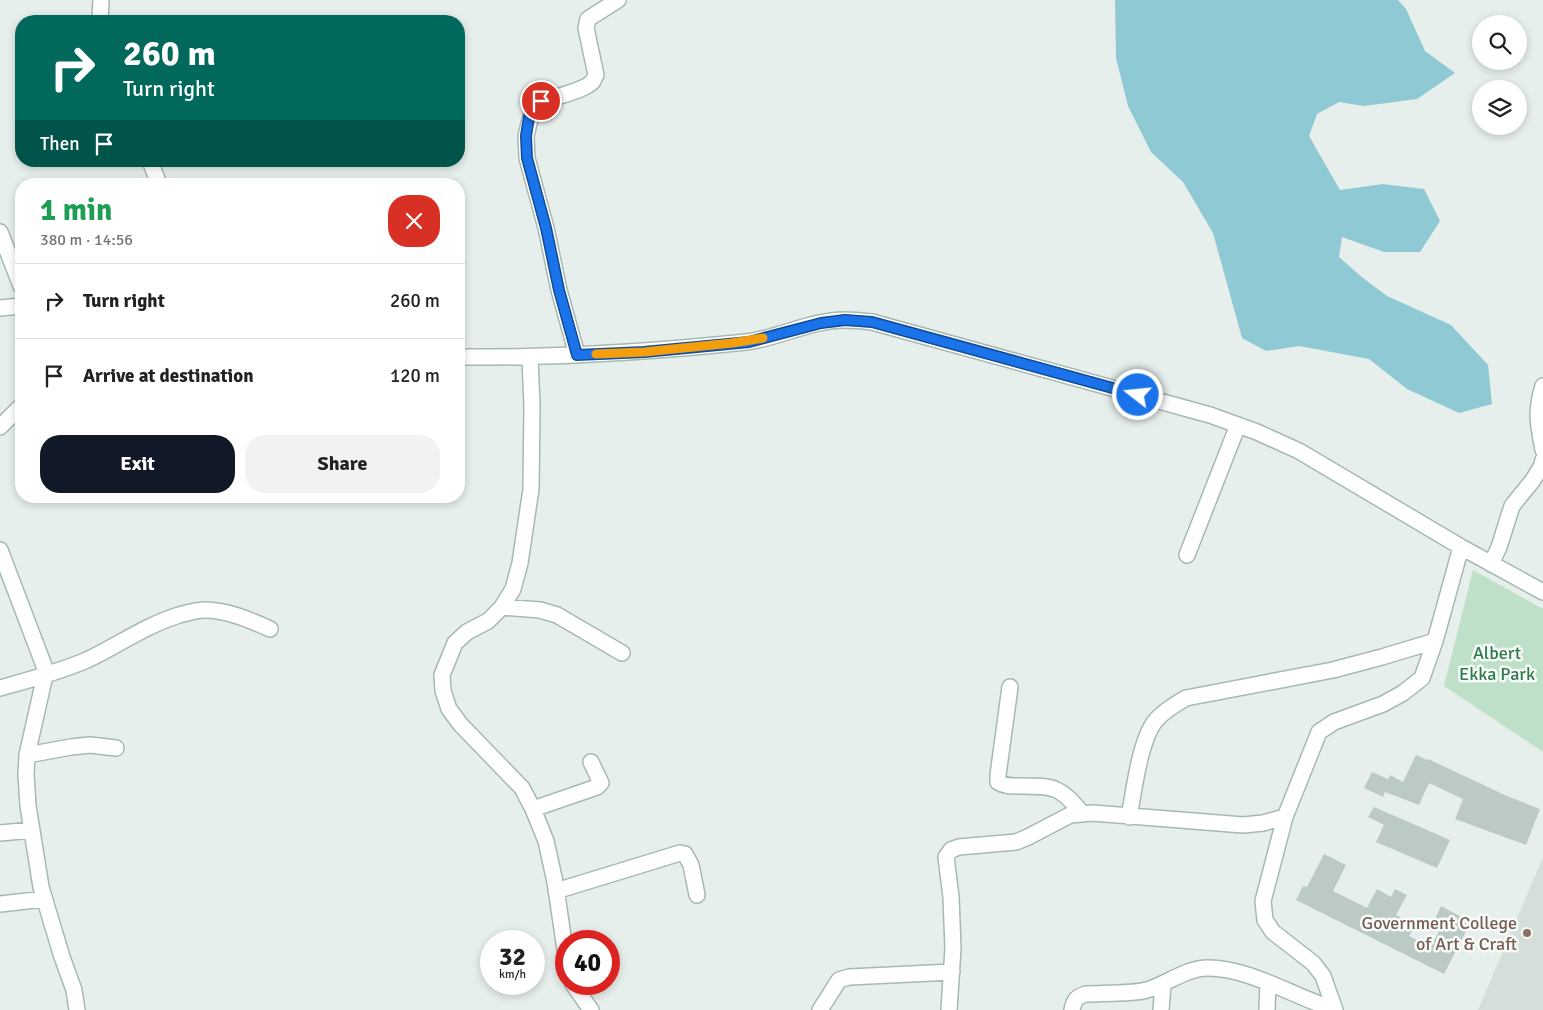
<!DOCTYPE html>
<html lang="en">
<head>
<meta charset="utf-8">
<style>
  body { margin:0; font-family:Signika,sans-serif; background:#f2f2f2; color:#222; height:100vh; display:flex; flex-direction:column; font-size:19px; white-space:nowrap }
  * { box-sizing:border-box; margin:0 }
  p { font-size:16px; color:#767676 }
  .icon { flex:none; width:28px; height:28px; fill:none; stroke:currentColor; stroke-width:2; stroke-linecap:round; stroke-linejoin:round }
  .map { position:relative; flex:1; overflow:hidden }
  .side { position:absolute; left:15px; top:178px; width:450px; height:325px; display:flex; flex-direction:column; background:#fff; border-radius:20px; box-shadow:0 2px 8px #0003 }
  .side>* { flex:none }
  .top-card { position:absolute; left:15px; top:15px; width:450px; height:152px; border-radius:20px; box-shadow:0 2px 8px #0003; background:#00695c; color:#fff; overflow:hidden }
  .fabs { position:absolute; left:1472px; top:15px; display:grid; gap:10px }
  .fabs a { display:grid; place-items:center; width:55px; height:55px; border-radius:50%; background:#fff; box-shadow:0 2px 8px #0003; font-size:25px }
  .speed { position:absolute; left:480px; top:930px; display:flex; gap:10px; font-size:25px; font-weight:700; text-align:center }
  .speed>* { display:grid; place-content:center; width:65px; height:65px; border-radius:50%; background:#fff; box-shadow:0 2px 8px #0003; line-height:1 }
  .speed small { font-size:12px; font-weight:400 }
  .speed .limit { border:8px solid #d22; background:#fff; color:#111 }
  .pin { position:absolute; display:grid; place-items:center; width:42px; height:42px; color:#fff; margin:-21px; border:2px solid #fff; border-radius:50%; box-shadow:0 1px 5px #0007 }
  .me { position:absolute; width:55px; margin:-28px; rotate:286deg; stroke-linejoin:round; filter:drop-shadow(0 0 4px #0008) }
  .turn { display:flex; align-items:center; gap:18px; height:105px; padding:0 25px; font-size:22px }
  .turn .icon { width:65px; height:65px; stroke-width:2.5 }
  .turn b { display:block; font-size:35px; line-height:42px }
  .then { display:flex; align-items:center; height:48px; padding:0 25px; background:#0003; gap:10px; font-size:19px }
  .round { display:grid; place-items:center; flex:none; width:52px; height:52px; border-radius:20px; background:#f2f2f2 }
  .headline { display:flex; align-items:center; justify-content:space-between; height:85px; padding:0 25px }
  h1 { font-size:30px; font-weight:800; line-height:38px; color:#1e9e55 }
  .button { display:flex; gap:10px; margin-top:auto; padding:10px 25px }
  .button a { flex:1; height:58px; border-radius:20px; background:#111827; color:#fff; font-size:20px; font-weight:800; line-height:58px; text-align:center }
  .button a+a { background:#f2f2f2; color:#222 }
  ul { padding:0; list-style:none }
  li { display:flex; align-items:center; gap:15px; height:75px; padding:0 25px; border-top:1px solid #e0e0e0 }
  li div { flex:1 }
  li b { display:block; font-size:19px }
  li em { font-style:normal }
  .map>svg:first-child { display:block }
  .built { fill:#d4dfda }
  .green { fill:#bfe0c8 }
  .water { fill:#8ec9d4 }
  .building { fill:#bbcac4 }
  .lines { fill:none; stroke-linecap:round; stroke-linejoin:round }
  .minor-casing { stroke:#a8b8b2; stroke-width:18 }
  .minor { stroke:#fff; stroke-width:15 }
  .route-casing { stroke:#114b97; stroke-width:12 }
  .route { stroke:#1a73e8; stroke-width:9 }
  .slow { stroke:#f59e0b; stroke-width:9 }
  .education-dot { fill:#8d6e63; stroke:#f7fbf9; stroke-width:2 }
  .labels { text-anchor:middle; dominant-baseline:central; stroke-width:5; stroke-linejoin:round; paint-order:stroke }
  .park-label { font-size:18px; fill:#2d7a4b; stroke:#f7fbf9 }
  .education-label { font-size:18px; fill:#785e54; stroke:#f7fbf9; text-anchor:end }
</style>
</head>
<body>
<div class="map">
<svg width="1543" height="1010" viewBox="0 0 1543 1010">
  <rect width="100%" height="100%" fill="#e6efeb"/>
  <path class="built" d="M1543,857V1010H1478Z"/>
  <path class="green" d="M1473,570L1543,609V752L1444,686Z"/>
  <path class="water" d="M1115,0H1398L1406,9L1425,51L1455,73L1417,99L1364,106L1339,102L1317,114L1309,136L1340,190L1383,184L1424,189L1440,221L1420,252H1384L1342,237L1339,257L1363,278L1387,296L1451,325L1488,365L1492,404L1459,413L1407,389L1369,359L1299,346L1266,351L1242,338L1213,233L1183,182L1151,152L1128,106L1116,58Z"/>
  <path class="building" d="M1416,755L1427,760L1428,759L1507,796L1540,809L1526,845L1455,819L1463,799L1429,783L1419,805L1385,792L1383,797L1364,788L1372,772L1388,779L1390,775L1403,782Z
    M1374,807L1450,840L1437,868L1376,842L1384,825L1368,817Z
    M1324,854L1346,865L1333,891L1367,908L1377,889L1391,897L1395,889L1407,895L1396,915L1416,925L1409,936L1431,947L1443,923L1435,919L1441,906L1471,922L1444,974L1296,900L1303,886L1307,887Z"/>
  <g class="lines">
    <defs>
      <path id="minor" d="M100,21L101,0
        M150,161L159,184
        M0,232L21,286
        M0,308L21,306
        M577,355L559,290L546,228L527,158L526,136L533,107C548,97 583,92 592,82C593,82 595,76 596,75L586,28L588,19L618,0
        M459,357C555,358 650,352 746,342C779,338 811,320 845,320C854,320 863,321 872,322L1210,415L1257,432L1299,451L1461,547L1543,592
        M530,357L532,406L531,489L520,563L513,589L502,607L488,621L467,632L455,643L442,675L443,691L449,709L461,725L522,788L533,809L546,841L555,882L566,956
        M1543,386C1535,412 1538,423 1543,450
        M0,427L21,406
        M0,550L46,671L27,755L26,774L28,806L41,887L62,957L74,990L77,1010
        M1187,555L1238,425
        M1491,564L1499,547L1512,506L1533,480L1542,465L1543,460
        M502,607L540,610L557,615L622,653
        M1010,687L998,775V782C1006,787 1013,786 1021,786C1056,786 1060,787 1083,814
        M0,688C29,680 59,672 87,660C119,645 144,626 179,615C187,613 196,610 205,610C227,610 250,620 270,629
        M27,755L71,747L90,745L116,748
        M533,809L597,787L601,783L591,762
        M1129,817C1134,791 1140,737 1157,719C1165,710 1176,704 1186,698L1333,670L1382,657L1435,641
        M0,833L32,830
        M556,891L680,853L685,854L691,865L697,895
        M0,904L44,899
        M573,984L591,1010
        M820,1010L839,980L849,977L952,972
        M949,1010L953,948L951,897L946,857L951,850L959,847L1016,842L1028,837L1070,815L1093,813L1243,825L1263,823L1285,817
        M1072,1010C1074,1000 1076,997 1086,994C1102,993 1133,994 1147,990C1167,984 1186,968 1208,968C1250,968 1294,997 1334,1009
        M1161,1010L1163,984
        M1267,1010L1268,983
        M1335,1010L1323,976L1313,963L1273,932L1265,920L1263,901L1285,817L1319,732L1334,722L1383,704L1403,693L1422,678L1435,641L1461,547"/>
    </defs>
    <use href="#minor" class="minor-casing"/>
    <use href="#minor" class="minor"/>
  </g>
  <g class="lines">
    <defs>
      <path id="route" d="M541,101L533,107L529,117L526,136L527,158L546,228L559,290L577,355L644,352L749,342L821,323L845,320L872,322L1138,395"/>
    </defs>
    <use href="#route" class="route-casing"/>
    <use href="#route" class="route"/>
    <path class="slow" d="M596,354L644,352L732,343L763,338"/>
  </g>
  <circle class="education-dot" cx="1527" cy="933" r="5"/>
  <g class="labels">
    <g class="park-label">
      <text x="1497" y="653">Albert<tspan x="1497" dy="21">Ekka Park</tspan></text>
    </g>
    <g class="education-label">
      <text x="1517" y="923">Government College<tspan x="1517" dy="21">of Art &amp; Craft</tspan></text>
    </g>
  </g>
</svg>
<div class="fabs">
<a><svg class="icon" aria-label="search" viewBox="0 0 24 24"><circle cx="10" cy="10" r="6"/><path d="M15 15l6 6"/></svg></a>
<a><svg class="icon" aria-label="layers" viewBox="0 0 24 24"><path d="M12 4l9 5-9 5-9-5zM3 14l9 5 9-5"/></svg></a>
</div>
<div class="speed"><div>32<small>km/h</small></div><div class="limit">40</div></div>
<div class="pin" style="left:541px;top:101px;background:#d93025"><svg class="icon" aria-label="arrive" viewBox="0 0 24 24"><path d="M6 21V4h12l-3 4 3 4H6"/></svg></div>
<svg class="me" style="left:1138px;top:395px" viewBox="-20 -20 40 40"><circle r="17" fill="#1a73e8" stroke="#fff" stroke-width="3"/><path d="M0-11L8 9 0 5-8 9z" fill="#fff"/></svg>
<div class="top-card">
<div class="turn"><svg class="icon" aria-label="right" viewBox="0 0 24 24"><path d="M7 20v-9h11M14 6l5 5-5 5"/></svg><div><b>260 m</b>Turn right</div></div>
<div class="then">Then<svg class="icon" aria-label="arrive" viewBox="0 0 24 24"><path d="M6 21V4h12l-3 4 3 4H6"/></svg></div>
</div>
<section class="side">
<div class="headline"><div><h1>1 min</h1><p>380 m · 14:56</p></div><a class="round" style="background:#d93025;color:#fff"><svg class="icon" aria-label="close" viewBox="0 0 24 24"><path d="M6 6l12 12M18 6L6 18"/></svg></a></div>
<ul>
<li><svg class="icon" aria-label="right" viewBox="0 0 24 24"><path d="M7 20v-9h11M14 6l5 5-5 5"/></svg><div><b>Turn right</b></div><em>260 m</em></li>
<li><svg class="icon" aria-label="arrive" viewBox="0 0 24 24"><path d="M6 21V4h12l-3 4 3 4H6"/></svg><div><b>Arrive at destination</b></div><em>120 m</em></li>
</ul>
<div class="button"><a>Exit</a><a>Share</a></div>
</section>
</div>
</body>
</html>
